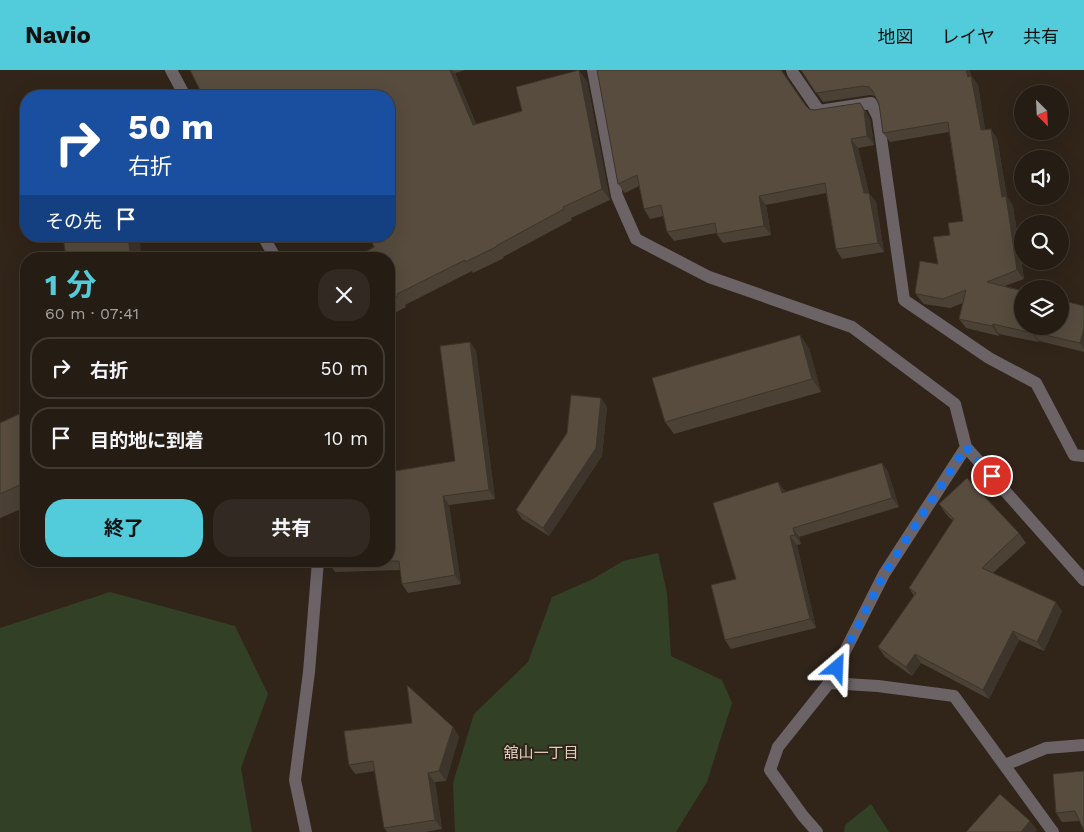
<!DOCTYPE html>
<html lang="ja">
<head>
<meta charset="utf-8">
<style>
  body { margin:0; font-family:"Work Sans","Noto Sans JP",sans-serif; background:#312922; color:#f1f3f6; height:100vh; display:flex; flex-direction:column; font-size:19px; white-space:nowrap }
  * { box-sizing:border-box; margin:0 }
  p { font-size:16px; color:#a3a1a0 }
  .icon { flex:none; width:28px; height:28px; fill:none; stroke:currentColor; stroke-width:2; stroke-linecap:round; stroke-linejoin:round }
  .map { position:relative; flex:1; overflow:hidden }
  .drawer { position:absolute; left:20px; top:182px; width:375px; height:315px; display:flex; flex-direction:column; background:#251c14; border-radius:20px; box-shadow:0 5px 20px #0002,0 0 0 1px #423a34 }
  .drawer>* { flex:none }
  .banner { position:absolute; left:20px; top:20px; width:375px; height:152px; border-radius:20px; box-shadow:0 5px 20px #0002,0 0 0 1px #423a34; background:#1a4fa0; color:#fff; overflow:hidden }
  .needle { width:32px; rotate:156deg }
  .controls { position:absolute; left:1014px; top:15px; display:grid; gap:10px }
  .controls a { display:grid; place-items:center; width:55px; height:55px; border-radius:50%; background:#251c14; box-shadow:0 5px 20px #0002,0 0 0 1px #423a34; font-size:25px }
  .pin { position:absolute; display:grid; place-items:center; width:42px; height:42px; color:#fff; margin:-21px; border:2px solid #fff; border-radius:50%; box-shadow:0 1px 5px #0007 }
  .me { position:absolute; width:55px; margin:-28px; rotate:26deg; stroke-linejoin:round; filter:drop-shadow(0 0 4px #0008) }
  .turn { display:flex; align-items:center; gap:18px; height:105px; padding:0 25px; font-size:22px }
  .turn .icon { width:65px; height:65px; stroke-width:2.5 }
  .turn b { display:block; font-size:35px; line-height:42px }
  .then { display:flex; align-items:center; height:48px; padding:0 25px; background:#0003; gap:10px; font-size:19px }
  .round { display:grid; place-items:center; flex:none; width:52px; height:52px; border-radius:20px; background:#312922 }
  .summary { display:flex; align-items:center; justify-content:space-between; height:85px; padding:0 25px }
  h1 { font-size:30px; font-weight:700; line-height:38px; color:#52cbda }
  .primary-button { display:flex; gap:10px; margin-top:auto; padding:10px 25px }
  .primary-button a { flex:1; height:58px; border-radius:20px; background:#52cbda; color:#111; font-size:20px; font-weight:700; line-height:58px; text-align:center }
  .primary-button a+a { background:#312922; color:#f1f3f6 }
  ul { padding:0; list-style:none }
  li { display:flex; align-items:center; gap:15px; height:62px; margin:0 10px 8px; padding:0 15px; border:2px solid #423a34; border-radius:20px }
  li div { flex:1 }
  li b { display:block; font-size:19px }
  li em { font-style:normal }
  header { display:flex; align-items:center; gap:30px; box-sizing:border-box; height:70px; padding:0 25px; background:#52cbda; color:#111 }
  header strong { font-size:24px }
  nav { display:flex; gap:28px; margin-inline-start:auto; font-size:18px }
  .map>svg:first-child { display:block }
  .green { fill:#324026 }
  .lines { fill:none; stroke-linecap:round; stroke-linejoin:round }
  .minor { stroke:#6c6367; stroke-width:12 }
  .wall { fill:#4b4135 }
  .shaded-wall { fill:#3d352b }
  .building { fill:#574c3e; stroke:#3d352b }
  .route { stroke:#1a73e8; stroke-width:9; stroke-dasharray:0 16.2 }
  .labels { text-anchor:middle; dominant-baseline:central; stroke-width:4; stroke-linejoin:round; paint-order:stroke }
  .neighbourhood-label { font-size:15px; fill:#dfcfc0; stroke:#31251a }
</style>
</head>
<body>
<header>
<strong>Navio</strong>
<nav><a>地図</a><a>レイヤ</a><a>共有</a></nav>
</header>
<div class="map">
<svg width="1084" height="762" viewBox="0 0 1084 762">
  <rect width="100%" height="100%" fill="#31251a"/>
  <path class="green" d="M658,483L667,523L671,586L722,610L732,633L707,712L676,762H455L453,713L474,644L528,592L552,527L593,509L623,491Z
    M110,522L235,556L268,624L241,698L252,762H0V558Z
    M871,734L889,762H844L845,755Z"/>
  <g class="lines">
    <path class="minor" d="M171,0L185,26
      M593,0L617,126L636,169L709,207L852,257L955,334L966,377L884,504L829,613
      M792,0L793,3L819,41L871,33L878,47L904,230L989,288L1036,313L1074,385L1084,386
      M263,166L276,189
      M966,377L1084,510
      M1005,695L1046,678L1084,675
      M306,762L295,710L309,602L318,491
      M817,762L803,746L770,700L778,677L829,613L878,616L954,626L1053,762"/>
  </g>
  <path class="wall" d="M190,0H465L455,3L476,54L522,41L587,11L610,130L571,148L572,150L503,187L504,188L473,203L472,201L405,235L406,237L389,246V189L374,177L393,125L389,26L200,20Z
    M801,0L972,7L978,15L985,60L997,68L1007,127L1013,136L1024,209L1005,216L1084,236V282L1039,271L1038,272L999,264V266L966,258L959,249L963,233L950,238L924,234L922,232L915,223L938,194L950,165L963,151L949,62L890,72L883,63L879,34L875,26L870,25L823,32Z
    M785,6L806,37L809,39L814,40L860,33L866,42L870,49L874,75L858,78L869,123L876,132L884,182L842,189L836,179L826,123L766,135L771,165L723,173L716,163L674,171L667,162L664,146L650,149L644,139L639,116L625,123L618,114Z
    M470,272L476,281L495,429L449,435L461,514L408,523L402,514L400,500L335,502L329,493L455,391Z
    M809,278L821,322L674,364L665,352Z
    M601,328L607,337L602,386L549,466L522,449L516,440Z
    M26,341V437L0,448V353Z
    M882,393L888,402L899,437L799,467L801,474L797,475L816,558L731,579L725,570L736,509L785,422Z
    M939,434L1019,463L1026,473L993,503L1062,541L1044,581L1019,570L989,629L921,593L912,606L885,587L878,577L914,526L909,518L953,451L946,444Z
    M453,657L459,667L446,711L435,712L442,759L425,762H387L384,758L375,701L355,704L349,695Z
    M1084,701L1080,751L1062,752L1056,743Z"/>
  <path class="shaded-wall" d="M450,0H452L455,3L480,66L473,55Z
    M579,0L587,11L610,130L602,119Z
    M966,0H970L972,7L978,15L987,70L981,60Z
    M860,33L866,42L870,49L874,75L867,66Z
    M991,59L997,68L1007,127L1013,136L1024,209L1017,200L1002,127Z
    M851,69L858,78L871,133L864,123Z
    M869,123L876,132L884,182L878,173Z
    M759,126L766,135L771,165L764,156Z
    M128,166H139L142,189H131Z
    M993,254L999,264V266L992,256Z
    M1084,258V279L1080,273Z
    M1032,262L1039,271L1038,272L1032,263Z
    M800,265L809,278L821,322L812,309Z
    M470,272L476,281L495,429L489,420Z
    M601,328L607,337L602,386L549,466L543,458Z
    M882,393L888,402L899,437L892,428Z
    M778,412L785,421L788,432L782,423Z
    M443,426L449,435L461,514L455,505Z
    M793,458L799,467L801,474L795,465Z
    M790,466L797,475L816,558L810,549Z
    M1056,532L1062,541L1044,581L1037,572Z
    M1013,561L1019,570L989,629L983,620Z
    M915,584L921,593L912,606L906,597Z
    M453,657L459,667L446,711L439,701Z
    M428,703L435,712L442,759L435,750Z
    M1030,751L1037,760L1035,762H1021Z"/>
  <path class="building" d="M190,0H450L473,55L522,41L516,17L579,0L602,119L563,137L564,139L496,176V177L465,192V190L397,224L398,226L389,231V189H353L374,177L369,166H389V127L393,125L389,114V26H189L200,20Z
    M597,0H781L806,36L809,39L814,40L860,33L864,40L867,66L851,69L864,123H869L878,173L836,179L825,113L759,126L764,156L717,164L715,153L667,162L661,135L644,139L637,105L618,114Z
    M801,0H966L968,7L971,6L981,60L991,59L1002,127L1006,126L1017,200L987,212L1022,221V256H1060V230L1084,236V258L1080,273L1032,262V263L993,254L992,256L959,249L966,220L943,229L917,224L915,223L920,191L938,194L933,167L950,165L948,153L963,151L948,52L883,63L879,34L872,20L869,17L863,16L816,23Z
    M63,166H128L131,189H66Z
    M800,265L812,309L665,352L652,308Z
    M470,272L489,420L443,426L455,505L402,514L399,491H389V402L455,391L440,276Z
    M571,325L601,328L596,378L543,458L516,440L567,363Z
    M26,341V412L0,424V353Z
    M882,393L892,428L793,458L795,465L790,466L810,549L725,570L711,515L736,509L713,433L778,412L782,423Z
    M967,408L1019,463L982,498L1056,532L1037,572L1013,561L983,620L915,584L906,597L878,577L916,523L909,518L954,449L939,434Z
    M329,491H381L329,493Z
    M407,615L453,657L439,701L428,703L435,750L384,758L373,691L349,695L344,661L412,653Z
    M1084,701V761L1075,741L1056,743L1053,704Z
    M1000,724L1030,751L1021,762H966Z"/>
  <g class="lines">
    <path class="route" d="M837,598L884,504L966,377L992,406"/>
  </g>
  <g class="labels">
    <g class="neighbourhood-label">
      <text x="541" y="683">舘山一丁目</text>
    </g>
  </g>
</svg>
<div class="controls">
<a><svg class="needle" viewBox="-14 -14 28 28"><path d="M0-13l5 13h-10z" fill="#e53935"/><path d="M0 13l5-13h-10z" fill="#a3a1a0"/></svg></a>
<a><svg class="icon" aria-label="sound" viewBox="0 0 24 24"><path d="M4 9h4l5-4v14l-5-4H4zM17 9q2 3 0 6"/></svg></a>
<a><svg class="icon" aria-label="search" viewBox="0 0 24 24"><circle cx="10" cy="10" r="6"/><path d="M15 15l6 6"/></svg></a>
<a><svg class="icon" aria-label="layers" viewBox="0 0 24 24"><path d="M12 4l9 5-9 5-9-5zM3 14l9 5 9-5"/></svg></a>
</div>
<div class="pin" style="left:992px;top:406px;background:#d93025"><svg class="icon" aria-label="arrive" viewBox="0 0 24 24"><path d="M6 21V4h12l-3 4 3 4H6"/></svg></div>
<svg class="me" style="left:837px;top:598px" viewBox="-20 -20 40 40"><path d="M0-17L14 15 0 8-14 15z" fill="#1a73e8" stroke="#fff" stroke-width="4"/></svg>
<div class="banner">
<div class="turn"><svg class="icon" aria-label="right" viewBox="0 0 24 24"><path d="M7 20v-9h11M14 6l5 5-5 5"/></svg><div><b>50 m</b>右折</div></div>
<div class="then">その先<svg class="icon" aria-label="arrive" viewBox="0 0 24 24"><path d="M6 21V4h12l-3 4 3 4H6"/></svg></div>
</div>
<section class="drawer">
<div class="summary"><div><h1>1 分</h1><p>60 m · 07:41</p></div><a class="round"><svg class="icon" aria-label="close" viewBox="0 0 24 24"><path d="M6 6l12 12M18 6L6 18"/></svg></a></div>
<ul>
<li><svg class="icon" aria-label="right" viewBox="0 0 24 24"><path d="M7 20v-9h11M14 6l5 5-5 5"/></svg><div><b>右折</b></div><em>50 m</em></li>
<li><svg class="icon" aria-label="arrive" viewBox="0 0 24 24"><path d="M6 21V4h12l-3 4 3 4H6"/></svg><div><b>目的地に到着</b></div><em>10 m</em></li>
</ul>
<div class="primary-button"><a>終了</a><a>共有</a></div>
</section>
</div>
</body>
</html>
